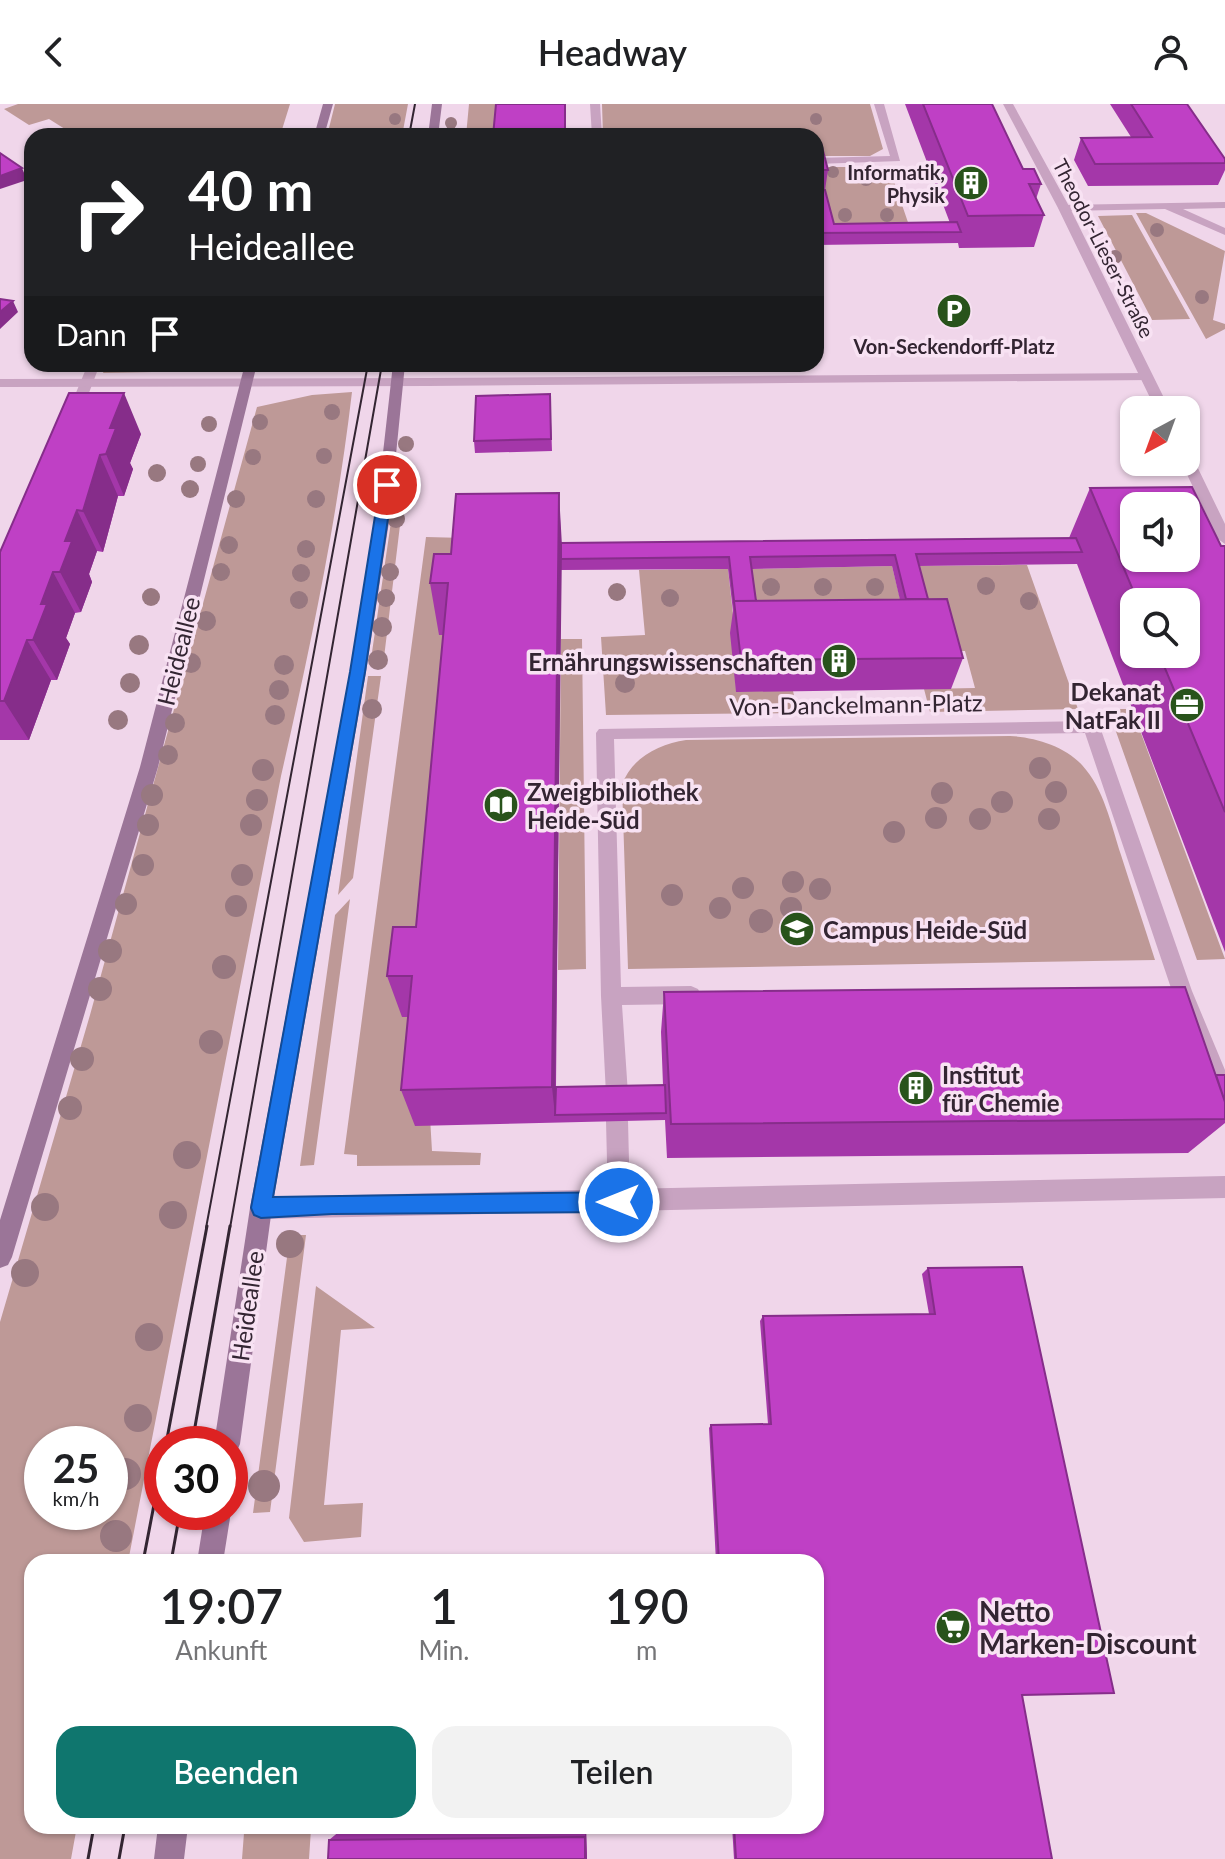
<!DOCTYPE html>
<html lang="de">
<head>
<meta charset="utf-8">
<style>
  body { margin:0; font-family:Lato,sans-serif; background:#f2f2f2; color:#202124; height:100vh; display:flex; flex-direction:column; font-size:30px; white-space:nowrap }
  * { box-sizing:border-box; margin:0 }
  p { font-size:26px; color:#757577 }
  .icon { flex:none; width:44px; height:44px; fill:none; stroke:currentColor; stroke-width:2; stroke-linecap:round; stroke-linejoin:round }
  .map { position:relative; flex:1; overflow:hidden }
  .details { position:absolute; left:24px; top:1450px; width:800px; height:280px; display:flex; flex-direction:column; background:#fff; border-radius:24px; box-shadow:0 2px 6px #0004 }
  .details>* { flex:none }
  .top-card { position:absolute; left:24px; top:24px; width:800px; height:244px; border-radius:24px; box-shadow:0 2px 6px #0004; background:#202124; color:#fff; overflow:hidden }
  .needle { width:52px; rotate:221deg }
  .tools { position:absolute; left:1120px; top:292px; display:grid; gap:16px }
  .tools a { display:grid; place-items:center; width:80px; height:80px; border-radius:16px; background:#fff; box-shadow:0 2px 6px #0004; font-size:40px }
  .speed { position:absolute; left:24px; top:1322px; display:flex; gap:16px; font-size:40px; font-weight:700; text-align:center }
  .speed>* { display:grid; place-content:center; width:104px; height:104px; border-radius:50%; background:#fff; box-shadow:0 2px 6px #0004; line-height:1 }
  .speed small { font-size:20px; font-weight:400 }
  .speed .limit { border:12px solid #d22; background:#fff; color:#111 }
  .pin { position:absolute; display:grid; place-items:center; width:68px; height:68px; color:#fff; margin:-34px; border:4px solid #fff; border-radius:50%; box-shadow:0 2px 8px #0007 }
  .me { position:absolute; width:88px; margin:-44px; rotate:270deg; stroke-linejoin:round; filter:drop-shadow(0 0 6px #0008) }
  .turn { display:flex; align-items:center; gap:28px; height:168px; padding:0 32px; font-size:36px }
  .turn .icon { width:104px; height:104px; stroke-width:2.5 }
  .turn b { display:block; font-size:56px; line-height:68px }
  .then { display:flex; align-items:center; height:76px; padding:0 32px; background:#0003; gap:16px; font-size:30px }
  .eta { display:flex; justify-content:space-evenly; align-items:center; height:136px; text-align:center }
  .eta b { font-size:48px; font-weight:600; line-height:56px }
  .cta { display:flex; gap:16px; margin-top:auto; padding:16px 32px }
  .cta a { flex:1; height:92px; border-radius:24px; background:#0f766e; color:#fff; font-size:32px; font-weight:600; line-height:92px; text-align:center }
  .cta a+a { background:#f2f2f2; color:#202124 }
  header { display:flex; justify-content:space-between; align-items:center; height:104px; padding:0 32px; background:#fff; font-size:36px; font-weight:600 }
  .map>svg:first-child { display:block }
  .green { fill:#be9997; fill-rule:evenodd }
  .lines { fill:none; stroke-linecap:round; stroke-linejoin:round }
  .service { fill:#c8a3c1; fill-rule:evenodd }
  .minor { fill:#c8a3c1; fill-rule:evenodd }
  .secondary { fill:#9b7598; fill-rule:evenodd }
  .tram-far1 { stroke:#332532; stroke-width:2 }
  .tram { stroke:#332532; stroke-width:3 }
  .tree { fill:#987880 }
  .wall { fill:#a437a9; fill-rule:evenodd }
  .shaded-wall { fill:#862d8a }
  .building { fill:#bf40c5; stroke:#862d8a; stroke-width:2; fill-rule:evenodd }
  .route { fill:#1a73e8; stroke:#114b97; stroke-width:2 }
  .labels { text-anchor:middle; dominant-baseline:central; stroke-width:7; stroke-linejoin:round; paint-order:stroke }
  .far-poi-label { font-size:20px; font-weight:bold; fill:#332532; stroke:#f8e2f3; text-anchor:end }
  .far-street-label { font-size:20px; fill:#332532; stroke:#f8e2f3 }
  .street-label { font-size:24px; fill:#332532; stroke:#f8e2f3 }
  .poi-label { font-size:24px; font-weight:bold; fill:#332532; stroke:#f8e2f3; text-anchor:start }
  .near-poi-label { font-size:28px; font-weight:bold; fill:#332532; stroke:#f8e2f3; text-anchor:start }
</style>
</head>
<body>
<header><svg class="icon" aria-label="back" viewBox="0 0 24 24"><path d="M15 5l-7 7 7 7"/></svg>Headway<svg class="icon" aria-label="person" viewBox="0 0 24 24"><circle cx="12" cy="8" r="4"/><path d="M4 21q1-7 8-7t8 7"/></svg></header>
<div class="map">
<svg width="1225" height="1755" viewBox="0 0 1225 1755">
  <rect width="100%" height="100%" fill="#f0d6ea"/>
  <path class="green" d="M18,0H290L280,32H76L49,15L29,21L4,5Z
    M335,0H408L402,32H327Z
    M469,0H501L498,32H466Z
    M602,0H870L883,45L870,52H816V32H603Z
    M816,63H889L912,130L832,131Z
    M1136,109H1146L1225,147L1213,216L1225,220V225L1206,235Z
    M1132,111L1190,215L1152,216L1098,112Z
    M106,260H204L202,267L103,269Z
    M352,288C337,417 310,545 281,672L128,1458H32V1722H77L71,1755H0V1218L90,911L257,303L312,291ZM42,1340H110V1408H42Z
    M408,355L383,562H370L400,356Z
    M426,433L465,434L440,531H456L428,866L402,912H424L432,1047L481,1049L480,1061L357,1062V1051L344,1050Z
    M1027,461L1078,605L930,608L924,585L975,584L965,547H951L937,528L913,462Z
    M892,462L908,527L757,529L749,465Z
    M728,465L735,529L736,587H793L798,609L606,611L601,533L645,531L639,466Z
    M561,535H582L586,865L558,866Z
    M368,572H381L353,774L338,791Z
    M1108,605H1132L1225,855L1197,856Z
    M1010,632C1034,633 1065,642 1082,661C1104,685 1111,720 1121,751C1132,786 1144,821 1155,856L628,865L622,681C631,654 659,640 686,636Z
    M350,795L314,1061L300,1062L335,811Z
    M290,1131H306L270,1408L253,1409Z
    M316,1182L375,1224L341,1226L324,1401L363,1399L361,1433L304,1438L289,1414Z
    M311,1725L309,1755H242L244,1729Z"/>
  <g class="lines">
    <path class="service" d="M590,0H600L602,32H592Z
      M874,0H884L900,57L816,60V54L890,52Z
      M1225,98V104L1183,105L1225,124V131L1165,105L1064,107L1058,104L1064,101Z
      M88,260H100L79,315L67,318L65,315Z
      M1147,269L1152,270V276L428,282L421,278L428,274Z
      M1091,617L1100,623L1192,887L1225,966V984L1219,987L1212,984L1172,887L1085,629L614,635L621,883L691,882L698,885L701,891L698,897L691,900L622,901L628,990L625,997L617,1000L609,997L606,990L601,892L596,629L599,625Z
      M617,1007L625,1010L628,1017L630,1098L627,1106L619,1109L611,1106L608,1098L606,1017L609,1010Z"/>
    <path class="minor" d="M1003,0H1013L1070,104L1170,306H1156L1058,104Z
      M0,275L428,274L435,278L428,282L0,283Z
      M1186,350L1193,354L1225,420V440L1218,435L1181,358H1186Z
      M1225,1072V1094L261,1115L253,1112L250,1104L253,1096L261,1093Z"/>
    <path class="secondary" d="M323,0H333L324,32H314Z
      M432,0H442L438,32H428Z
      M245,260H257L158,663L12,1153L8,1161L0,1164V1116L140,663Z
      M393,260H405L390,411L366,568L272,1104L240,1340L236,1349L230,1351V1340H214L250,1104L350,568L376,411Z
      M230,1406L231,1408L223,1458H197L205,1408H230Z
      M158,1722H188L184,1755H154Z"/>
    <path class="tram-far1" d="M409,32L415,0
      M206,1124L368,260
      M230,1124L382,260"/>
    <path class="tram" d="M166,1340L207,1122
      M192,1340L230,1122
      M143,1458L162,1359
      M171,1458L180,1408
      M88,1755L94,1722
      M119,1755L125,1722"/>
  </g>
  <g class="tree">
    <circle cx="395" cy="15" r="6"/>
    <circle cx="816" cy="15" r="6"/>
    <circle cx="451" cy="19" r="6"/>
    <circle cx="833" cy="68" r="6"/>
    <circle cx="866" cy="75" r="7"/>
    <circle cx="845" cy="111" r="7"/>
    <circle cx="887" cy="111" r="7"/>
    <circle cx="1157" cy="126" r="7"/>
    <circle cx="1115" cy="153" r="7"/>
    <circle cx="1202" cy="193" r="7"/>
    <circle cx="332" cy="308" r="8"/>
    <circle cx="260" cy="318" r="8"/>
    <circle cx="209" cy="320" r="8"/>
    <circle cx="406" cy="340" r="8"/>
    <circle cx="324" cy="352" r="8"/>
    <circle cx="253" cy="353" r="8"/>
    <circle cx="198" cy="360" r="8"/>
    <circle cx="157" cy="369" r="9"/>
    <circle cx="402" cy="374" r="9"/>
    <circle cx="190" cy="385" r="9"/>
    <circle cx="236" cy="395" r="9"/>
    <circle cx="316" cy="395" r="9"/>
    <circle cx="396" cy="415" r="9"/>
    <circle cx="229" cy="441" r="9"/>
    <circle cx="306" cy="445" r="9"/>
    <circle cx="221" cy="468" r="9"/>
    <circle cx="390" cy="468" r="9"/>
    <circle cx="301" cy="469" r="9"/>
    <circle cx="986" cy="482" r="9"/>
    <circle cx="771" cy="483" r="9"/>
    <circle cx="823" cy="483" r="9"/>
    <circle cx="875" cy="483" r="9"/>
    <circle cx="617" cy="488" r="9"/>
    <circle cx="151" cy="493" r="9"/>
    <circle cx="386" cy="494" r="9"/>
    <circle cx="670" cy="494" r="9"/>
    <circle cx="299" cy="496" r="9"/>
    <circle cx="1029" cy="497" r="9"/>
    <circle cx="206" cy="517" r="10"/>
    <circle cx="382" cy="523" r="10"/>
    <circle cx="139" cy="541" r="10"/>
    <circle cx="378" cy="556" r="10"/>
    <circle cx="191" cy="559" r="10"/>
    <circle cx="284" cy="561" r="10"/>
    <circle cx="130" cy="579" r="10"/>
    <circle cx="625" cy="579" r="10"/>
    <circle cx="279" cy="586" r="10"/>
    <circle cx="372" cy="605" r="10"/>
    <circle cx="275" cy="611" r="10"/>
    <circle cx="118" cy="616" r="10"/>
    <circle cx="175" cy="619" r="10"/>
    <circle cx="168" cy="651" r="10"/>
    <circle cx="1040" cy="664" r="11"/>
    <circle cx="263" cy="666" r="11"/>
    <circle cx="1056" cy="688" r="11"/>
    <circle cx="942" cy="689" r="11"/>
    <circle cx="152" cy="691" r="11"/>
    <circle cx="257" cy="696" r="11"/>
    <circle cx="1002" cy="698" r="11"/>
    <circle cx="936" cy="714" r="11"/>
    <circle cx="980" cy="715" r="11"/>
    <circle cx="1049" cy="715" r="11"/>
    <circle cx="148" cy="721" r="11"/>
    <circle cx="251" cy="721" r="11"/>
    <circle cx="894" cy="728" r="11"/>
    <circle cx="143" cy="761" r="11"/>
    <circle cx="242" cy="771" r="11"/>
    <circle cx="793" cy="778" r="11"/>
    <circle cx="743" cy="784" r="11"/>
    <circle cx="820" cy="785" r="11"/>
    <circle cx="672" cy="791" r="11"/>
    <circle cx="126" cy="800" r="11"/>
    <circle cx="236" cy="802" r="11"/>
    <circle cx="720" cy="804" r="11"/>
    <circle cx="791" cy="804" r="11"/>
    <circle cx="761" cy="817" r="12"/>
    <circle cx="110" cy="847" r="12"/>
    <circle cx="224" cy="863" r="12"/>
    <circle cx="100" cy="885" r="12"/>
    <circle cx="211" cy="938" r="12"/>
    <circle cx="82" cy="955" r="12"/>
    <circle cx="70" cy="1004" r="12"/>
    <circle cx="187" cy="1051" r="14"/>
    <circle cx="45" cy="1103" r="14"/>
    <circle cx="173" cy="1111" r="14"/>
    <circle cx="290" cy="1140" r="14"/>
    <circle cx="25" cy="1169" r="14"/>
    <circle cx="149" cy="1233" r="14"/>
    <circle cx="138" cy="1314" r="14"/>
    <circle cx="125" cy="1370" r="16"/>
    <circle cx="264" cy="1382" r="16"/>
    <circle cx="116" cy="1432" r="16"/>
  </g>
  <path class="wall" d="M905,0H992L1023,65L1041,80L1036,95L1044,111L1034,143L959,144L958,139L816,141V39L828,66L825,86L834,120L950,119Z
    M1110,0H1187L1225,55V66L1218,81L1088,82L1074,56L1081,34L1131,33Z
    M69,289L141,330L130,359L133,365L124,392H118L103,448L97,447L89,470L92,478L81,508L75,509L66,534L70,540L57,576H51L29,636H0V448Z
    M550,290L552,347L475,349L474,337Z
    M1090,384L1221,442H1225V848L1077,460L919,462L928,495L963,554L951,585L736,588L730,529L733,507L728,465L561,466V464L556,983L663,981L661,928L664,888L1216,971H1225V1019L1188,1049L667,1054L665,1016L415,1022L401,986L408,913H402L387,872L416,823L443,531H439L430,479L451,450L559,389L561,439L1069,434ZM892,462L900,496L756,497L752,465ZM1134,498H1186V550H1134Z
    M928,1164L1022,1591L1052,1755H734L732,1722H816V1458H716L709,1324L711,1321L768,1320L760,1217L763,1212L929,1210L922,1170Z
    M586,1724L587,1755H328L329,1736L341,1726Z"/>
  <path class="shaded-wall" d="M22,64L27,76L0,85V72Z
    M13,197L18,208L0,225V208Z
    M124,289L141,330L130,359L133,365L124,392L106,350L110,324Z
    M100,351L118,392L103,448L83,407Z
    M559,389L562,442L555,1011L552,983Z
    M77,406L97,447L89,470L92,478L81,508L60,468L65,437Z
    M53,468L75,509L66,534L70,540L57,576L33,536L41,500Z
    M27,536L51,576L29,636L4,597Z
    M586,1724L587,1755H585V1733Z"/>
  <path class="building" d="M496,0H565V32H493Z
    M923,0H992L1023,65H1034L1041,80H1029L1044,111L968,112Z
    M1131,0H1187L1225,55V59L1095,60L1081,34L1152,33Z
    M816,39H821L828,66H816Z
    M0,49L22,64L0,72Z
    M816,86H825L834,120L957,118L961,128L816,129Z
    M0,195L13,197L0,208Z
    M69,289H124L110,324H116L106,350L100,351L83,407L77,406L65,437H72L60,468H53L41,500H47L33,536H27L4,597H0V448Z
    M550,290L551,335L474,337L476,292Z
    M1192,383L1221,442H1225V708L1159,550H1186V498H1138L1090,384ZM1134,402H1186V454H1134Z
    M559,389L552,983L401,986L412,872H387L393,823H416L448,479H430L434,450H451L456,390Z
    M1076,434L1082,448L916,450L928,495H906L895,451L750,453L756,497H734L729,453L561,455V439Z
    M947,495L963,554L741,556L734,497Z
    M1185,883L1225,998V1015L671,1020L664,888Z
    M1216,971H1225V998Z
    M665,981L666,1009L555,1011L556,983Z
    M1022,1163L1114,1589L1022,1591L1052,1755H736L734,1722H816V1458H719L711,1321L771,1320L763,1212L935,1210L928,1164Z
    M585,1733V1755H328L329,1736Z"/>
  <path class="route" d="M387,377L393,381L365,568L273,1093L619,1088L626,1091L629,1098L626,1105L619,1108L332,1110L261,1114L254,1111L251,1104L350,568L380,381Z"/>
  <defs>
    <symbol id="building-disc" viewBox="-11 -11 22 22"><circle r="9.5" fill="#28531b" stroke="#f8e2f3"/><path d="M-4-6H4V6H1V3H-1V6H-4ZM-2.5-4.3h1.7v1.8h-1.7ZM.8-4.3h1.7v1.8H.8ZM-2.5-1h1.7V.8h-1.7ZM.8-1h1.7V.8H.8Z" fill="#fff"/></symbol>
    <symbol id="parking-disc" viewBox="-11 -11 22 22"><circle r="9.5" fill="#28531b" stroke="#f8e2f3"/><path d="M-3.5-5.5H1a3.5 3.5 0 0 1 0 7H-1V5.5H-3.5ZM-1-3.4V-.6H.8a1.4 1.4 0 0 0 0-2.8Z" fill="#fff"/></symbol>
    <symbol id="office-disc" viewBox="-11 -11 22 22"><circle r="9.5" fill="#28531b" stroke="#f8e2f3"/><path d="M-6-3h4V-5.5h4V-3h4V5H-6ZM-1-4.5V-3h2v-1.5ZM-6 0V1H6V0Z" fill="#fff"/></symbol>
    <symbol id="library-disc" viewBox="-11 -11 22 22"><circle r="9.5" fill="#28531b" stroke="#f8e2f3"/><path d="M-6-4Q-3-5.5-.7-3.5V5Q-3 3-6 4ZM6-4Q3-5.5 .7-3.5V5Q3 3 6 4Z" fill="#fff"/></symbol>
    <symbol id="university-disc" viewBox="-11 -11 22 22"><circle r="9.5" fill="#28531b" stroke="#f8e2f3"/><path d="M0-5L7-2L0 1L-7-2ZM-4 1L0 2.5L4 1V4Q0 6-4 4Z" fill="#fff"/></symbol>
    <symbol id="supermarket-disc" viewBox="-11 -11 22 22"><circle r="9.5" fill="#28531b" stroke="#f8e2f3"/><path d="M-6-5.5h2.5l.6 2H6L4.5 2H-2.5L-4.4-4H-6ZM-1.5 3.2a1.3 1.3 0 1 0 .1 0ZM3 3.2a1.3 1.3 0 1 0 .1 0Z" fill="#fff"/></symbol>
  </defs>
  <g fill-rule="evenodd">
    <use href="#building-disc" x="951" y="59" width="40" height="40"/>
    <use href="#parking-disc" x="934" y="187" width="40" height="40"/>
    <use href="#building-disc" x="819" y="537" width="40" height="40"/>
    <use href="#office-disc" x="1167" y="581" width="40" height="40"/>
    <use href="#library-disc" x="481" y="681" width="40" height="40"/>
    <use href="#university-disc" x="777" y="805" width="40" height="40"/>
    <use href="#building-disc" x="896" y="964" width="40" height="40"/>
    <use href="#supermarket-disc" x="933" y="1503" width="40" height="40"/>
  </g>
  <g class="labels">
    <g class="far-poi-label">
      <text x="945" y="68">Informatik,<tspan x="945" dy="23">Physik</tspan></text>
      <text x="954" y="242" text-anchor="middle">Von-Seckendorff-Platz</text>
    </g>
    <g class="far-street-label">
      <text transform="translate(1104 144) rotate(63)">Theodor-Lieser-Straße</text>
    </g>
    <g class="street-label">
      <text transform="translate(178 547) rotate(-76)">Heideallee</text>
      <text transform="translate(856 600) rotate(-1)">Von-Danckelmann-Platz</text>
      <text transform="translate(247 1202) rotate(-82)">Heideallee</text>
    </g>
    <g class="poi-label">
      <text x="813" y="557" text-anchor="end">Ernährungswissenschaften</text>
      <text x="1161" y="587" text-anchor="end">Dekanat<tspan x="1161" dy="28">NatFak II</tspan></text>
      <text x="527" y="687">Zweigbibliothek<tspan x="527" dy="28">Heide-Süd</tspan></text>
      <text x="823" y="825">Campus Heide-Süd</text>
      <text x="942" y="970">Institut<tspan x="942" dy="28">für Chemie</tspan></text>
    </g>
    <g class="near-poi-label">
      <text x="979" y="1507">Netto<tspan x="979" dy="32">Marken-Discount</tspan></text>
    </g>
  </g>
</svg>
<div class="tools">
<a><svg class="needle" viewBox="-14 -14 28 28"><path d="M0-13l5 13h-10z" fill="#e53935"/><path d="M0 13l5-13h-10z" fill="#757577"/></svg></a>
<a><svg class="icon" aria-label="sound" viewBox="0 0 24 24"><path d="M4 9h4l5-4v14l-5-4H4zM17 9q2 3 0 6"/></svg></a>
<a><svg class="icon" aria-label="search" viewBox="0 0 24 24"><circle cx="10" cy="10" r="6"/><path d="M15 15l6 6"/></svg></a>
</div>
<div class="speed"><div>25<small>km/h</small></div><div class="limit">30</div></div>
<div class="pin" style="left:387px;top:381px;background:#d93025"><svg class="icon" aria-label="arrive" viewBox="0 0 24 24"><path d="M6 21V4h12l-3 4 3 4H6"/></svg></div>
<svg class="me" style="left:619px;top:1098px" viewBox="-20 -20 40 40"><circle r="17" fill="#1a73e8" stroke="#fff" stroke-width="3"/><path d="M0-11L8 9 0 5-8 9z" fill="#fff"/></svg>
<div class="top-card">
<div class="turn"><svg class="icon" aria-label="right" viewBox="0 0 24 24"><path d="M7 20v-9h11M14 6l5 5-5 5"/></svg><div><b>40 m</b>Heideallee</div></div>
<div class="then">Dann<svg class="icon" aria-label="arrive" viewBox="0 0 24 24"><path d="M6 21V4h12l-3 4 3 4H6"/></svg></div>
</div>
<section class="details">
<div class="eta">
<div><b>19:07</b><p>Ankunft</p></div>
<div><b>1</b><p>Min.</p></div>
<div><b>190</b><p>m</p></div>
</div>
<div class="cta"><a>Beenden</a><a>Teilen</a></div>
</section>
</div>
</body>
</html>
